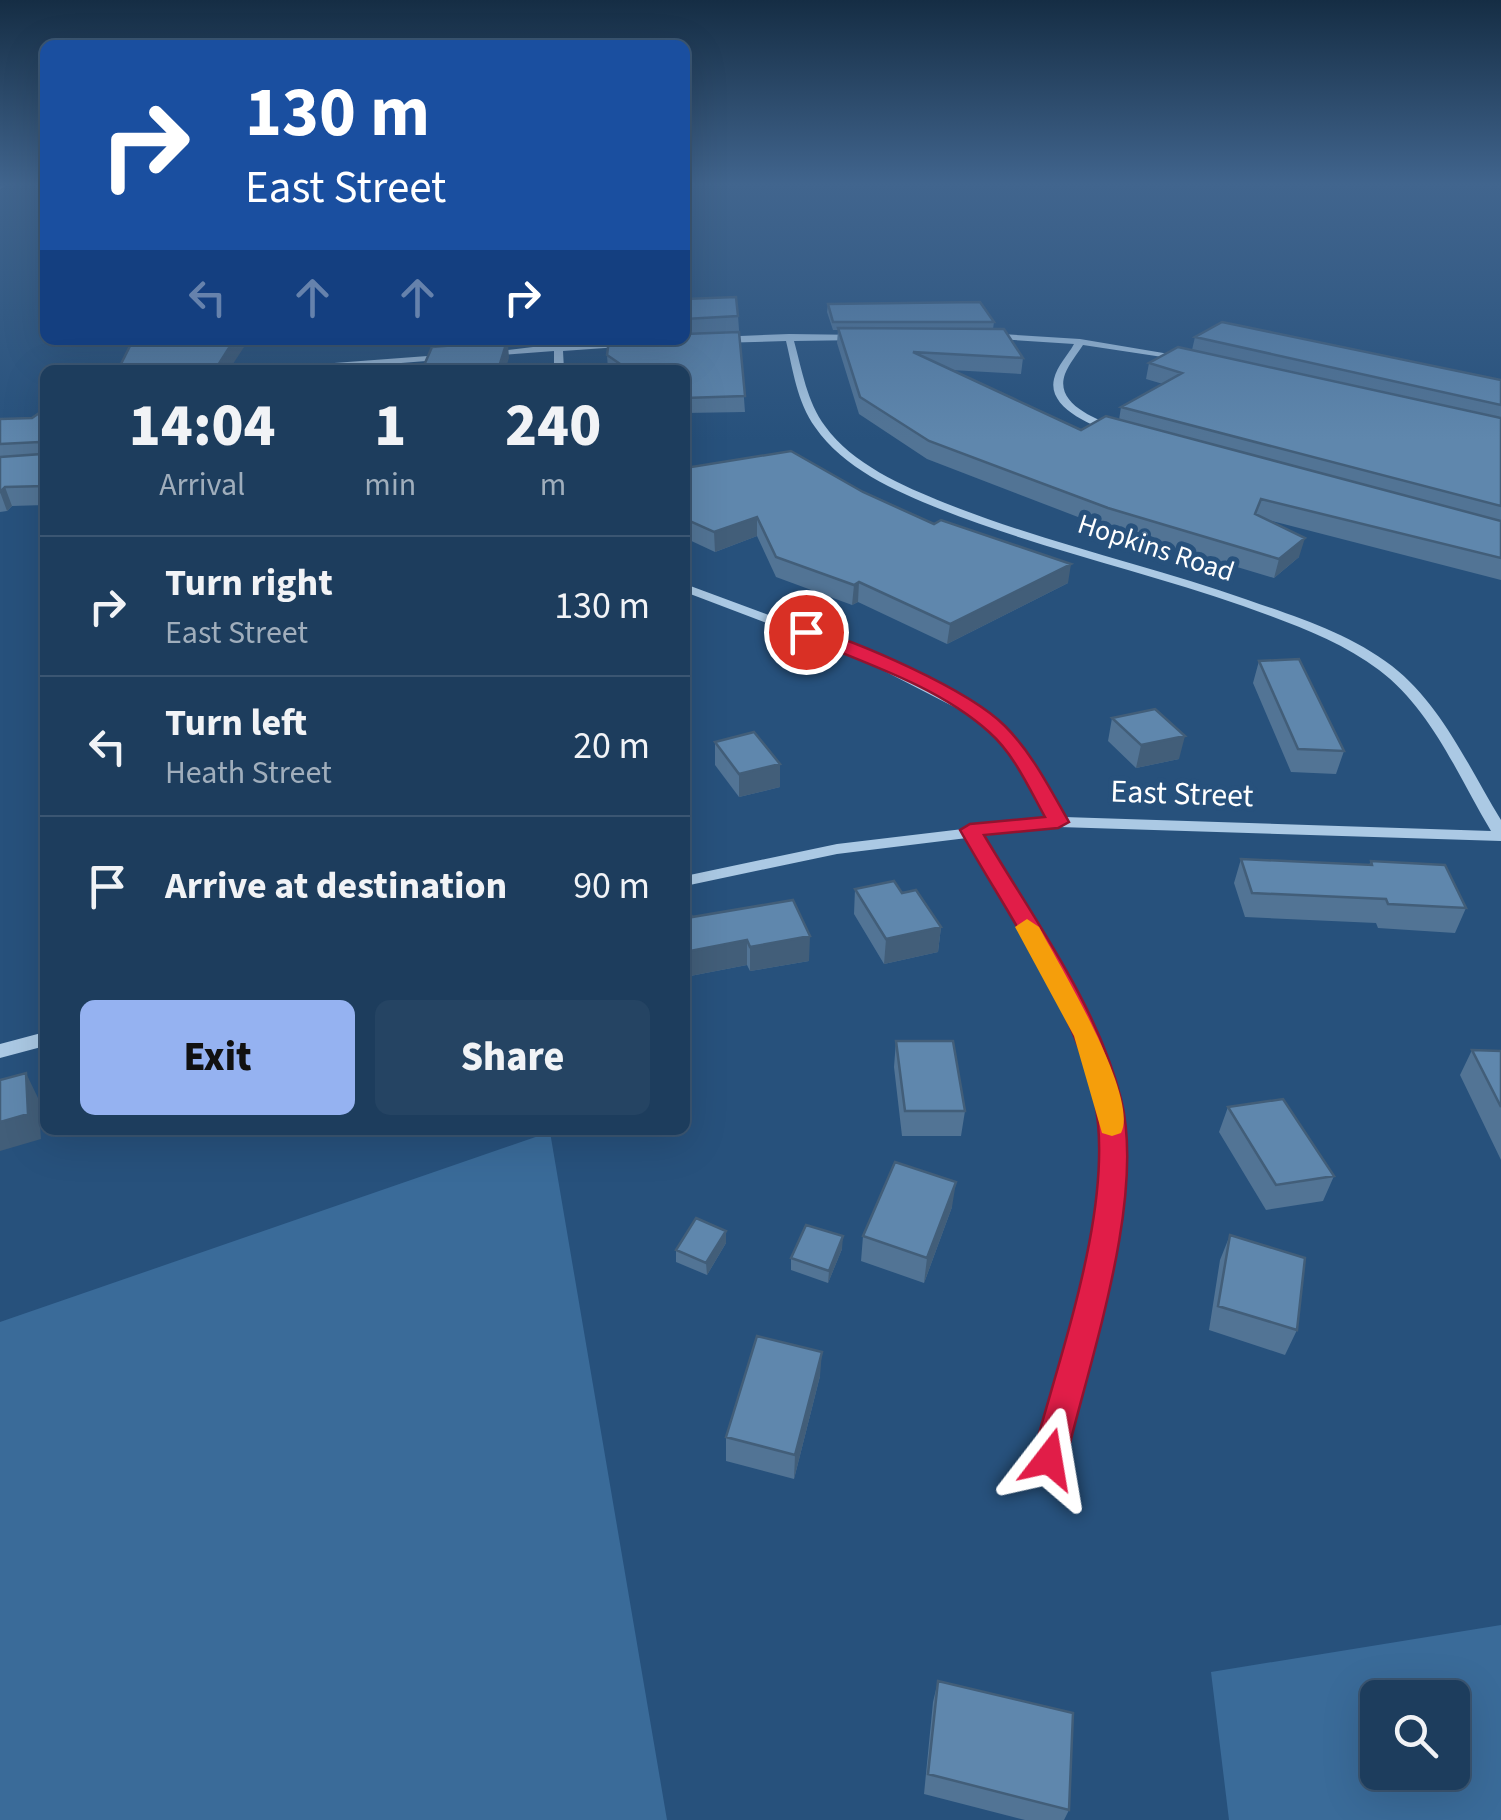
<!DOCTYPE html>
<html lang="en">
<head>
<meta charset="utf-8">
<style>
  body { margin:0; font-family:"Source Sans 3",sans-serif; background:#254463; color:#f1f3f6; height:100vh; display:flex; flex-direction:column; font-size:38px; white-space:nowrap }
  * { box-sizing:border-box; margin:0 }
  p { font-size:32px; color:#a0aebc }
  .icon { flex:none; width:55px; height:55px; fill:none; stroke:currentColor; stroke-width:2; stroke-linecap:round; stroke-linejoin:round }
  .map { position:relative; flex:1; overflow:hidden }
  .details { position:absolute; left:40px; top:365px; width:650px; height:770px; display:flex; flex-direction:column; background:#1d3d5d; border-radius:15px; box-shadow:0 10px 40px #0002,0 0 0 2px #3b5672 }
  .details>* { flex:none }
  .guide { position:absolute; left:40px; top:40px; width:650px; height:305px; border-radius:15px; box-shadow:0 10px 40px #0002,0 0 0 2px #3b5672; background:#1a4fa0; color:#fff; overflow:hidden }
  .controls { position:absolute; left:1360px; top:1680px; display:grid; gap:20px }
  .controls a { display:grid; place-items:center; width:110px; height:110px; border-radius:15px; background:#1d3d5d; box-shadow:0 10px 40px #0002,0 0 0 2px #3b5672; font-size:50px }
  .pin { position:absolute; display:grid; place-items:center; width:85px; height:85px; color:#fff; margin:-42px; border:5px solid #fff; border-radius:50%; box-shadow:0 2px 10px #0007 }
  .me { position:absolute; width:110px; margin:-55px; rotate:14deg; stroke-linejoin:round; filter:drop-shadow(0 0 8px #0008) }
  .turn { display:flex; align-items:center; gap:35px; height:210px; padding:0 40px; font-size:45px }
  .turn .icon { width:130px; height:130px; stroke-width:2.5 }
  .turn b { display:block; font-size:70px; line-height:85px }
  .lanes { display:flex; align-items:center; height:95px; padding:0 40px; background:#0003; justify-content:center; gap:50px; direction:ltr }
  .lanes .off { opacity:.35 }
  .eta { display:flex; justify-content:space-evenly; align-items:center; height:170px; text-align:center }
  .eta b { font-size:60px; font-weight:800; line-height:70px }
  .action { display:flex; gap:20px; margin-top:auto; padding:20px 40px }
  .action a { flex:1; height:115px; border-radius:15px; background:#95b2f1; color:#111; font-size:40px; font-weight:800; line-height:115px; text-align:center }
  .action a+a { background:#254463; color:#f1f3f6 }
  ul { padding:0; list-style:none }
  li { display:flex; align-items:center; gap:30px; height:140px; padding:0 40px; border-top:2px solid #3b5672 }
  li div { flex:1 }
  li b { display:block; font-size:38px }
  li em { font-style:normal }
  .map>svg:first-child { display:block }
  .green { fill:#3a6b99; fill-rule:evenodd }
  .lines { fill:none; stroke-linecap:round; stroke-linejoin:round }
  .minor { fill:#abc9e4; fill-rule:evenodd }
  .wall { fill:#527495 }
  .shaded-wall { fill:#425e79 }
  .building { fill:#5f87ad; stroke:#425e79; stroke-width:2.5 }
  .route { fill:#e11d48; stroke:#92132f; stroke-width:2.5 }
  .slow { fill:#f59e0b }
  .labels { text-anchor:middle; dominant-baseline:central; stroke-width:10; stroke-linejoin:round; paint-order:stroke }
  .far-street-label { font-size:28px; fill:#fff; stroke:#27517c }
  .street-label { font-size:32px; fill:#fff; stroke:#27517c }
</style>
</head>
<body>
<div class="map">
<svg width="1501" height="1820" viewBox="0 0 1501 1820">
  <rect width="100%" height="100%" fill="#27517c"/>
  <path class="green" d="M550,1132L667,1820H0V1322Z
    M1501,1625V1820H1229L1211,1672ZM1378,1698H1452V1772H1378Z"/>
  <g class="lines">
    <path class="minor" d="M0,186H6L0,189Z
      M986,333L1080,339L1193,358L1189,361L1083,345C1077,354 1069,364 1065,374C1054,404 1096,419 1118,428V432L1114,433C1093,426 1047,408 1054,379C1057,366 1068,355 1074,344L983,338Z
      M789,334L863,335L860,340L794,341C802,370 807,402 825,426C852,464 903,486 945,503C1043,542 1148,565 1248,600C1297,617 1350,634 1392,666C1442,705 1469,768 1501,820V841L1059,827L982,836C1027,910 1079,981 1108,1063C1151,1187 1094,1338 1062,1459L1058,1468L1049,1471L1040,1468L1036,1459C1070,1338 1128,1190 1089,1065C1063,983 1010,911 967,838L837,854L685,886V876L837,844L963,829L970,825L976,827L1049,818L1014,760L992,732L964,712L861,659L685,592V584L871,653L974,706L1002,726L1026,755L1064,817L1491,831C1458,776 1432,710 1379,670C1339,640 1290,623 1243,606C1143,571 1038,548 940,509C895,491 843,468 815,427C797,402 793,370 786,341L716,343L712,340L716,337Z
      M630,341L633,346L563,351L564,370H554V351L487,356L483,353L558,344Z
      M454,354L451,359L314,370H276L281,367Z
      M45,1032V1046L0,1058V1044Z"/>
  </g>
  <path class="wall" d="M685,299L738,316L745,412L685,413V370L608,369L607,355L685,340Z
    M828,304L994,322L993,329L1023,358L1021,374L951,370L1081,430L1119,420L1121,407L1163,384L1146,379L1149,363L1192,350L1195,337L1501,380V580L1268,520L1299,557L1274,578L1104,527L927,459L859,414L837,343L838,330H833L827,312Z
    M45,409V505L12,506L7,511L0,512V419L32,418Z
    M685,468L863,492L1068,583L947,644L858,602L852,605L776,577L757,536L715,552L685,538Z
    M1259,661L1344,751L1336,774L1291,772L1253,683Z
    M1112,718L1179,759L1136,768L1108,741Z
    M715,742L780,764V787L739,797L715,765Z
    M1241,859L1369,865L1371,861L1466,908L1455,933L1378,928L1376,923L1245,917L1234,883Z
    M855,889L902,893L941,927L938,952L884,964L854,914Z
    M685,914L692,917L809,961L750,971L747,965L685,977Z
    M896,1041L965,1111L961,1136H902L894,1067Z
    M1472,1050L1501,1051V1160L1460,1075Z
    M1228,1107L1334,1176L1323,1201L1266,1210L1219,1132Z
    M952,1207L924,1283L861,1261L863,1236Z
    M1230,1235L1297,1330L1285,1355L1209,1330L1220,1260Z
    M726,1243L707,1275L676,1262V1250Z
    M842,1249L828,1283L791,1270V1258Z
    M820,1376L794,1479L726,1461V1437Z
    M938,1681L1069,1810L1064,1820H1025L924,1794L933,1702Z"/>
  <path class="shaded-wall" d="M234,340H245L246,344L229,370H215Z
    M460,340H514L513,344H508L509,358L505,370H498L441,350L440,342Z
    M5,487L12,506L7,511L0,492Z
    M757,517V536L715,552L714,532Z
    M1305,538L1299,557L1274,578L1279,559Z
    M1071,564L1068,583L947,644L950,624Z
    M859,582L858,602L852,605L854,585Z
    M1185,736L1179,759L1136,768L1141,745Z
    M780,764V787L739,797V774Z
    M941,927L938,952L884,964L886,939Z
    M810,936L809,961L750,971V947Z
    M747,940V965L685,977V952Z
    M26,1073L38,1098L41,1139L0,1151V1122Z
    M956,1182L952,1207L924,1283L927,1258Z
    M726,1231V1243L707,1275L706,1263Z
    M843,1236L842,1249L828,1283L829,1271Z
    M822,1352L820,1376L794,1479L795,1455Z"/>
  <path class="building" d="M736,297L738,316L685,319V299Z
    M980,302L994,322H833L828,304Z
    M1222,322L1501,380V405L1195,337Z
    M838,328L1004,329L1023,358L913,352L1081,430L1106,416L1501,521V558L1261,499L1255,514L1305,538L1279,559L1108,508L929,441L860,397Z
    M739,332L745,396L685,398V370H629L607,355L609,340H685V334Z
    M133,340H234L215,370H118Z
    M507,341L498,370H422L432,347Z
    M1178,347L1501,418V506L1121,407L1182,373L1149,363Z
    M45,409V486L5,487L0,492V457L41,454L39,442L0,444V419L32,418Z
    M791,451L863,492L934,524L941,520L1071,564L950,624L859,582L854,585L776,557L757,517L714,532L685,519V468Z
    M1299,659L1344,751L1298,749L1259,661Z
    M1155,709L1185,736L1141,745L1112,718Z
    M754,732L780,764L739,774L715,742Z
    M1241,859L1372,865L1371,861L1445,865L1466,908L1388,904L1386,899L1252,893Z
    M894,881L902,893L916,890L941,927L886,939L855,889Z
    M793,900L810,936L750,947L747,940L685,952V914L690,913L692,917Z
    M896,1041H953L965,1111H905Z
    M1472,1050L1501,1051V1107Z
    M26,1073L28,1114L0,1122V1080Z
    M1283,1099L1334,1176L1276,1185L1228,1107Z
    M895,1162L956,1182L927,1258L863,1236Z
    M696,1218L726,1231L706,1263L676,1250Z
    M806,1225L843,1236L829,1271L791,1258Z
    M1230,1235L1305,1258L1297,1330L1218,1306Z
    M757,1336L822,1352L795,1455L726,1437Z
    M938,1681L1073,1713L1069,1810L928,1774Z"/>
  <linearGradient id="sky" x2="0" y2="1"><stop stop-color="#152d44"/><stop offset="0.42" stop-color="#41658e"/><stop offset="1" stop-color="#41658e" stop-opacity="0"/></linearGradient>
  <rect width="1501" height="440" fill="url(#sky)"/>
  <path class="route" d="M806,627C857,641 968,689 1005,726C1032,753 1050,789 1069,822L1058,828L984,835C1033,918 1097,1004 1121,1099C1146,1198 1090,1359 1066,1459L1061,1471L1049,1475L1037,1471L1032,1459C1059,1356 1115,1206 1095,1102C1078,1013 1004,909 960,830L970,824L1045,817C1029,788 1014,754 989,732C938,686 862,662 800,636L798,632Z"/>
  <path class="slow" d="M1027,919L1039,927C1058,963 1140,1097 1121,1133L1112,1136L1102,1133L1074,1036L1015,927Z"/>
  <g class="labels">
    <g class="far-street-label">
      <text transform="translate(1156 548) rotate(18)">Hopkins Road</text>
    </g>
    <g class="street-label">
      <text transform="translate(1182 794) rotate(2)">East Street</text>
    </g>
  </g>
</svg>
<div class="controls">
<a><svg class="icon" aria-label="search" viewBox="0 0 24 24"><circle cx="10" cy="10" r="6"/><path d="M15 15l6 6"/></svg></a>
</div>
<div class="pin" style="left:806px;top:632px;background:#d93025"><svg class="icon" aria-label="arrive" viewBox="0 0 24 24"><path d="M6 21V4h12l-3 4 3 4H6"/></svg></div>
<svg class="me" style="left:1049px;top:1459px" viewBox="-20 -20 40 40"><path d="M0-17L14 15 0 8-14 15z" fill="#e11d48" stroke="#fff" stroke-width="4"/></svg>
<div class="guide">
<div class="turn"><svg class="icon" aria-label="right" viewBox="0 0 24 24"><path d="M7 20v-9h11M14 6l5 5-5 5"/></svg><div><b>130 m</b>East Street</div></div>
<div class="lanes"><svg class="icon off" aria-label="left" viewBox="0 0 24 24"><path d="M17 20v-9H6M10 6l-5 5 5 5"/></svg><svg class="icon off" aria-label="ahead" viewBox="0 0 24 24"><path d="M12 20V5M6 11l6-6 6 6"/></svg><svg class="icon off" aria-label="ahead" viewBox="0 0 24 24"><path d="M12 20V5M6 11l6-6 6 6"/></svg><svg class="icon" aria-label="right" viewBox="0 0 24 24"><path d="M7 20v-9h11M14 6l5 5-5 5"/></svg></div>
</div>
<section class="details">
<div class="eta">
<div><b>14:04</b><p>Arrival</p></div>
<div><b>1</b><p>min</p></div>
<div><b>240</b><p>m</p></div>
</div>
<ul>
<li><svg class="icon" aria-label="right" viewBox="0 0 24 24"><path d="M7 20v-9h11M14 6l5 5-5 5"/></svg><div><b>Turn right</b><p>East Street</p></div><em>130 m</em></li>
<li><svg class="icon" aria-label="left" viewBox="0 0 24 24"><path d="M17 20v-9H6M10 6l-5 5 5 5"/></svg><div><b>Turn left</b><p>Heath Street</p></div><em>20 m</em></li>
<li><svg class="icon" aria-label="arrive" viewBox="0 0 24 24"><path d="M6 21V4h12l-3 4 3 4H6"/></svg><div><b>Arrive at destination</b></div><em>90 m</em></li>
</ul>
<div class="action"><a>Exit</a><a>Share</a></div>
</section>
</div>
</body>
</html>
